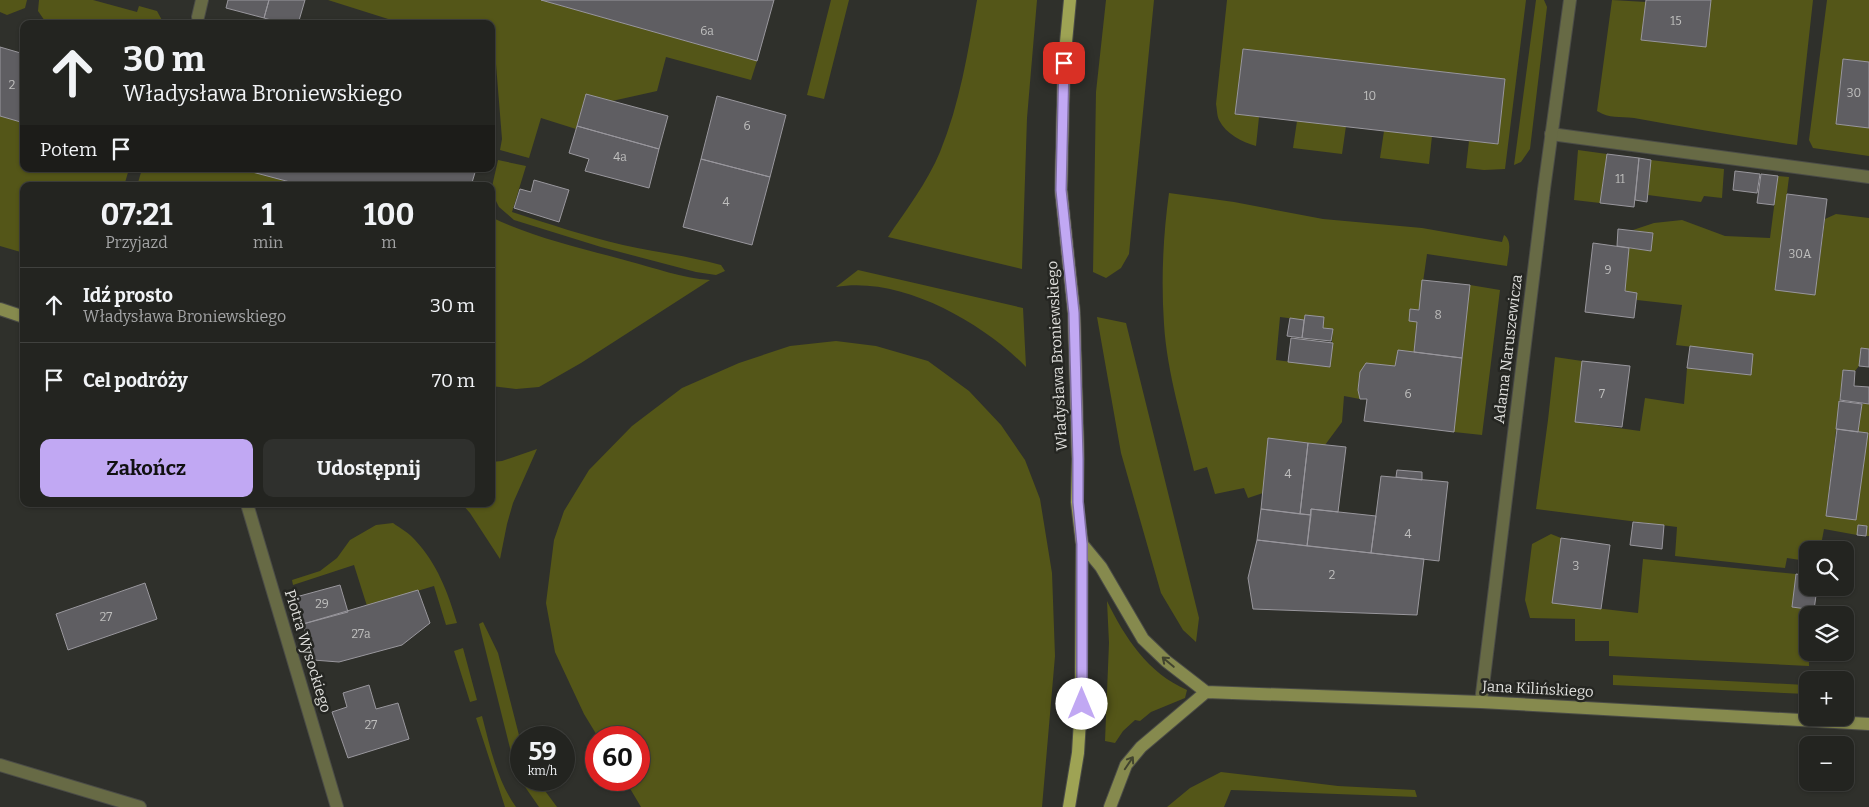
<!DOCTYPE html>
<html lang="pl">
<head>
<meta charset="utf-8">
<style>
  body { margin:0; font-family:Bitter,serif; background:#2f302d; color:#f1f3f6; height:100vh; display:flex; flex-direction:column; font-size:19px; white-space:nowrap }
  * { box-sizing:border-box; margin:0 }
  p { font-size:16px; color:#a3a4a5 }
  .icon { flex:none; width:28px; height:28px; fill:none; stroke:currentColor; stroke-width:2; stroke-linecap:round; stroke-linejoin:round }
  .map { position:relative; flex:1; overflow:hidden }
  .details { position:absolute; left:20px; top:182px; width:475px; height:325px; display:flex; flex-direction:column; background:#232420; border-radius:10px; box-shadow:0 1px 4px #0004,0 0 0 1px #40413e }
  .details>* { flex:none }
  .hud { position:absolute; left:20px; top:20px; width:475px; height:152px; border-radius:10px; box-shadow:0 1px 4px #0004,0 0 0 1px #40413e; background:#232420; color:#f1f3f6; overflow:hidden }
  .buttons { position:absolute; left:1799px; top:541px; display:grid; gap:10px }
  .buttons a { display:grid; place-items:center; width:55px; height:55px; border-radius:10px; background:#232420; box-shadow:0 1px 4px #0004,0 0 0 1px #40413e; font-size:25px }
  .speed { position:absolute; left:510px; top:726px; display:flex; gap:10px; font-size:25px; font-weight:700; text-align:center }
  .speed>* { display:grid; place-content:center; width:65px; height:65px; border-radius:50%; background:#232420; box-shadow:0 1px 4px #0004,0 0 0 1px #40413e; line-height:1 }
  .speed small { font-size:12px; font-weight:400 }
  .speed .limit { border:8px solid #d22; background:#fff; color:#111 }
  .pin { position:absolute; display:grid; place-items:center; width:42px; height:42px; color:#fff; margin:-21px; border-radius:10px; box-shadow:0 2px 8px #0006 }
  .me { position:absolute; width:55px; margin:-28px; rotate:0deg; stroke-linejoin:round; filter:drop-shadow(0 0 4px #0008) }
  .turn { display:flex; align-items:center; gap:18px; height:105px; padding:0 20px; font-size:22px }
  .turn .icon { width:65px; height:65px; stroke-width:2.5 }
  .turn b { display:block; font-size:35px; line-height:42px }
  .then { display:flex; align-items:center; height:48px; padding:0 20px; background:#0003; gap:10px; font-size:19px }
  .eta { display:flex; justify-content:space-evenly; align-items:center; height:85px; text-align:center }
  .eta b { font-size:30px; font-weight:700; line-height:35px }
  .button { display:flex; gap:10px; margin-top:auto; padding:10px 20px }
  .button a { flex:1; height:58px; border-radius:10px; background:#c1a8f3; color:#111; font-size:20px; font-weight:700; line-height:58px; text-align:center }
  .button a+a { background:#2f302d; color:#f1f3f6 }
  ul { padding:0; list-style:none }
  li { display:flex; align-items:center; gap:15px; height:75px; padding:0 20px; border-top:1px solid #40413e }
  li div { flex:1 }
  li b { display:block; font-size:19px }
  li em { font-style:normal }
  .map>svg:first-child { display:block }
  .green { fill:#545618; fill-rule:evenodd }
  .building { fill:#5f5e62; stroke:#99979d }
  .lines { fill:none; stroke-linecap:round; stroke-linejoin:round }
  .lane-casing { stroke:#4b4c47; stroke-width:14 }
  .street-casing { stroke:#4b4c47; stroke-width:14 }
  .secondary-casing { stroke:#4b4c47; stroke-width:14 }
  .primary-casing { stroke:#4b4c47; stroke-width:14 }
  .lane { stroke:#676a45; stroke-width:12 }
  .street { stroke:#676a45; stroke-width:12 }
  .secondary { stroke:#868a4e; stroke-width:12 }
  .primary { stroke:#9ea354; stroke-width:12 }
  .oneway { stroke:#42442f }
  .route-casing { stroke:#7d6d9e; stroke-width:12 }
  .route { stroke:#c1a8f3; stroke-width:9 }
  .labels { text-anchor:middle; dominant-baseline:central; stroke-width:5; stroke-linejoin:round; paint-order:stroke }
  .number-label { font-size:12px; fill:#bfbfbe }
  .street-label { font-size:15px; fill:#dfdfdc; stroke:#252622 }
</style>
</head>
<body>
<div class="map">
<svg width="1869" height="807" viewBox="0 0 1869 807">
  <rect width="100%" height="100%" fill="#2f302b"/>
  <path class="green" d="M0,0H27L25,8L7,15L0,12Z
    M39,0H93L137,12L139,6L157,11L164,24H47L38,11Z
    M328,0H541L757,61L751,80L666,57L657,91L612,101L586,94L576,129L541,118L529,158L500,150L502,139L495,52L491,51V24H404Z
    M831,0H849L824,99L807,95Z
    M977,0H1037L1027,118L1022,269L888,237C906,210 927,183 940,152C960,103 968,52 977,0Z
    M1106,0H1154L1129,254L1121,268L1106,278L1093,272L1096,92Z
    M1227,0H1526L1505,169L1484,170L1466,168L1469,141L1498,144L1505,79L1243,49L1235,114L1259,117L1256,146C1242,142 1226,134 1219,120C1217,116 1217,109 1216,104Z
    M1536,0H1544L1547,7L1530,149L1521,162L1514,165Z
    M1612,0L1646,2L1641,40L1705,47L1711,0H1813L1797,145C1742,137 1688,128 1634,118C1619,116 1610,119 1597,111Z
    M1827,0H1869V62L1843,59L1836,124L1869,128V156L1813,148L1809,140Z
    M0,116L24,123V169H129L124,186H24V253L0,246Z
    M1297,121L1346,126L1342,154L1293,148Z
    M1384,131L1432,136L1429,164L1380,158Z
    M1578,150L1607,154L1600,203L1574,200Z
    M498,160L526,166L512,212C549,224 585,236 623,245C655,252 688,256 721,265L725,271L716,275L696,272L601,247L514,220L499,207L491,191Z
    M1651,160L1724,169L1722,198L1704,196L1701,202L1648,195Z
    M142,169H241L305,186H137Z
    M1778,176L1789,177L1775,290L1815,294L1825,219L1836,214L1869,218V349L1861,348L1859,366L1855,371L1843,370L1826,516L1856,520L1868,433L1858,432L1862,404H1869V536H1866L1867,526L1858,525L1857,535L1824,529L1821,545L1812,544L1811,550H1808L1807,561L1787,558L1785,568L1675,556L1677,527L1536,509L1548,420L1555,357L1582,361L1575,422L1640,431L1645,398L1684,404L1687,368L1750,375L1752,354L1676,345L1682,305L1637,300V293L1625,291L1629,248L1650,251L1653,233L1633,230L1654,223L1682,220L1725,236L1770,238Z
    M1169,193L1234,202L1323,219L1422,228L1502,242L1504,235C1513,241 1508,255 1507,266L1427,254L1419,310L1410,309L1417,322L1414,352L1398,350L1395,366L1366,363C1358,375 1357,385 1360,399L1344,396L1342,422L1325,445L1268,438L1263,493L1248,498L1244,488L1215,494L1207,467L1194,471C1183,423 1167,373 1164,324C1161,280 1163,237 1169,193ZM1305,315L1323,317V328L1333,329L1330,367L1276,360L1280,317L1304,320Z
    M491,217C534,238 582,248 628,261C655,268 682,278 710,280L581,363L539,387L516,389L491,386Z
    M858,270L1023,308L1026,367C982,322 901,276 836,287Z
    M1470,285L1500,290L1482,435L1454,432Z
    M1097,317L1126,323L1199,618L1196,642L1183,630L1161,593L1121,453Z
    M836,341L876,346L928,361L969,391L1001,425L1025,460L1040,499L1052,573L1055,656L1042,807H641L625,780H639V738L598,737L584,714L555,652L546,603L554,540L564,511L589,470L632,426L682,388L739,363L790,346Z
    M537,449L513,503L507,524L500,559L470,513L462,504H491V462L502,461Z
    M393,523C400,528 409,533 415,540C437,563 448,593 457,623L446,625L434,586L367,606L354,565L293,585L292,580L320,571L337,558L350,540L376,525Z
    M1551,534L1561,538L1553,603L1638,613L1643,559L1796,574L1792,607L1814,610L1813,615H1808L1809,666L1609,656V641H1575V619L1530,618L1525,600L1532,544Z
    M1107,601C1125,638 1148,673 1187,690L1185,698L1151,712L1140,721L1135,720L1123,731L1115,743L1105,741L1109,643Z
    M483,622L498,653L521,743V780H537L557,807H539L521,781L515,768L479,624Z
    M463,648L477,700L470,702L454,651Z
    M1613,675L1806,685L1807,694L1613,685Z
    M482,716C490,746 497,781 516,807H505L476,718Z
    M1221,772L1338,786L1415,790L1417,797L1231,790L1224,807H1167L1190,788Z"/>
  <path class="building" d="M228,0H269L264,18L226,8Z
    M269,0H305L298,24H285L264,18Z
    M541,0H774L757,61Z
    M1646,0H1711L1706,47L1641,40Z
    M0,47L24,54V123L0,116Z
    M1243,49L1505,79L1498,144L1235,114Z
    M1843,59L1869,62V128L1836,124Z
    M586,94L668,116L659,149L577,126Z
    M717,96L786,115L770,177L701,159Z
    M577,126L659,149L649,188L585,171L589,159L569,153Z
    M1607,154L1639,158L1634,207L1600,203Z
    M1639,158L1651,160L1647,202L1635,200Z
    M701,159L770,177L752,245L683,227Z
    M241,169H476L471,186H305Z
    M1735,171L1760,174L1757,193L1733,190Z
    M1761,174L1778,176L1774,205L1757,203Z
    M534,180L569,190L559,222L514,208L520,189L531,192Z
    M1787,194L1827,199L1815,295L1775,290Z
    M1618,229L1653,233L1651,251L1617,246Z
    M1593,243L1629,248L1625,291L1637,293L1634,318L1585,312Z
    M1422,280L1470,285L1462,358L1414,352L1417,322L1409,321L1410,309L1419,310Z
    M1305,315L1324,317L1323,328L1333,329L1331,341L1302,338Z
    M1290,318L1304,320L1302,338L1287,336Z
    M1291,338L1333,343L1330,367L1288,362Z
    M1690,346L1753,354L1751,375L1687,368Z
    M1861,348L1869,349V367L1859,366Z
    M1398,350L1462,358L1454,432L1364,421L1367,399H1360L1358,390L1360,372L1366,363L1395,366Z
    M1582,361L1630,366L1622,427L1575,422Z
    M1843,370L1855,371L1854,386L1869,387V404L1840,400Z
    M1839,401L1862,404L1858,432L1836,429Z
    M1837,429L1868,433L1856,520L1826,516Z
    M1268,438L1308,443L1300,514L1261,509Z
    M1308,443L1346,447L1338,512L1311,509V515L1300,514Z
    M1397,470L1422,472V480L1396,477Z
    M1381,476L1448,482L1439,561L1371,553Z
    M1261,509L1311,515L1307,546L1257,540Z
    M1311,509L1376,516L1371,553L1307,546Z
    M1633,522L1664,525L1662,549L1630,545Z
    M1858,525L1867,526L1866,536L1857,535Z
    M1561,538L1610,545L1601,609L1552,603Z
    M1257,540L1424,559L1417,615L1253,609L1248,578Z
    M1796,574L1808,576V588H1817L1814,610L1792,607Z
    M145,583L157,619L68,650L56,614Z
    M340,585L348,612L303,624L296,597Z
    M418,590L430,623L402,645L339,662L313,660L303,624Z
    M369,685L376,709L398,703L409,739L348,758L332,712L347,707L343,693Z"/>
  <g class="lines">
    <defs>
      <path id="lane" d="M1551,134L1869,177"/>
      <path id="street" d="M198,17L202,0
        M247,504L337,807
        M1481,702L1544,189L1570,0
        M0,765L140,807"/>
      <path id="secondary" d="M0,309L24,317
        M1082,544L1101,567L1143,639L1166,661L1206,692L1481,702L1869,724
        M1110,807L1126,765L1141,747L1206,692"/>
      <path id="primary" d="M1069,807L1078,753L1081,704L1082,544L1077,502L1078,459L1074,313L1061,190L1064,63L1070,0"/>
    </defs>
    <use href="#lane" class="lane-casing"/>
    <use href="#street" class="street-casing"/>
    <use href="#secondary" class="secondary-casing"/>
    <use href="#primary" class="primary-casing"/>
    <use href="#lane" class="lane"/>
    <use href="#street" class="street"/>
    <use href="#secondary" class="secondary"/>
    <use href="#primary" class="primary"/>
  </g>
  <defs><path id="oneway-shaft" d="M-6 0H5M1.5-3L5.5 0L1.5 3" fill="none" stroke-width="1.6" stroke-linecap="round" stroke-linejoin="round" transform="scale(1.25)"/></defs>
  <g class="oneway">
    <use href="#oneway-shaft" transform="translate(1168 662) rotate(-140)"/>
    <use href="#oneway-shaft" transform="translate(1129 763) rotate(-56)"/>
  </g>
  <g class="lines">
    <defs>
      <path id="route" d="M1064,63L1061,190L1074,313L1078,459V502L1082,544V704"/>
    </defs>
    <use href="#route" class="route-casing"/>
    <use href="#route" class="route"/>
  </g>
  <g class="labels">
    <g class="number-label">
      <text x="1676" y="21">15</text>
      <text x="707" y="31">6a</text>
      <text x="12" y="85">2</text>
      <text x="1854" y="93">30</text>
      <text x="1370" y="96">10</text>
      <text x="747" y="126">6</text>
      <text x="620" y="157">4a</text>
      <text x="1620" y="179">11</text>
      <text x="726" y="202">4</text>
      <text x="1800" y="254">30A</text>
      <text x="1608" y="270">9</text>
      <text x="1438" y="315">8</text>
      <text x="1408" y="394">6</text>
      <text x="1602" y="394">7</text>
      <text x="1288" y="474">4</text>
      <text x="1408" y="534">4</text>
      <text x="1576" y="566">3</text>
      <text x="1332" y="575">2</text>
      <text x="322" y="604">29</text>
      <text x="106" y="617">27</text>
      <text x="361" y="634">27a</text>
      <text x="371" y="725">27</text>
    </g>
    <g class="street-label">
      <text transform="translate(1508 349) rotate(-83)">Adama Naruszewicza</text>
      <text transform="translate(1057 356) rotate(-93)">Władysława Broniewskiego</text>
      <text transform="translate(308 651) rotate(73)">Piotra Wysockiego</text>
      <text transform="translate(1538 689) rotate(3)">Jana Kilińskiego</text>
    </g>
  </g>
</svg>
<div class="buttons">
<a><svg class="icon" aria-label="search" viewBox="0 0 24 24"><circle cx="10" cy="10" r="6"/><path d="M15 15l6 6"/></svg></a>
<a><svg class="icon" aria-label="layers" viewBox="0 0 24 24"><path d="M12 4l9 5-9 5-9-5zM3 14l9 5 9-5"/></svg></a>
<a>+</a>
<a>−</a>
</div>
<div class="speed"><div>59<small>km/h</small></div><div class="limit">60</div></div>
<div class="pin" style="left:1064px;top:63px;background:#d93025"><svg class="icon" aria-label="arrive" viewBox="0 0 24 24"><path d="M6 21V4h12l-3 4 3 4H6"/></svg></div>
<svg class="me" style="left:1082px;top:704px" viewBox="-20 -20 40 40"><circle r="19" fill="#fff"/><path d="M0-13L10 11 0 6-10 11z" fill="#c1a8f3"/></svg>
<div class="hud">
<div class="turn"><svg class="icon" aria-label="ahead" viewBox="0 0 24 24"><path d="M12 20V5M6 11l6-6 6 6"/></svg><div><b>30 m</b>Władysława Broniewskiego</div></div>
<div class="then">Potem<svg class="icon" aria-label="arrive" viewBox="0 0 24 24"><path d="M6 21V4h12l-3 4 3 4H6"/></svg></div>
</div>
<section class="details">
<div class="eta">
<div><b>07:21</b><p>Przyjazd</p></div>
<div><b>1</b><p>min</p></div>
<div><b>100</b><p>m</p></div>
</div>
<ul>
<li><svg class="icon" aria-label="ahead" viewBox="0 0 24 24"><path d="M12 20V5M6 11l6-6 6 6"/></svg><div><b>Idź prosto</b><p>Władysława Broniewskiego</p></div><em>30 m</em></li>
<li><svg class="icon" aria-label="arrive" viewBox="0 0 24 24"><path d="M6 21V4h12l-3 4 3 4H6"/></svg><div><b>Cel podróży</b></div><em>70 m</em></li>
</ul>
<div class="button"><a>Zakończ</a><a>Udostępnij</a></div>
</section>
</div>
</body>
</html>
